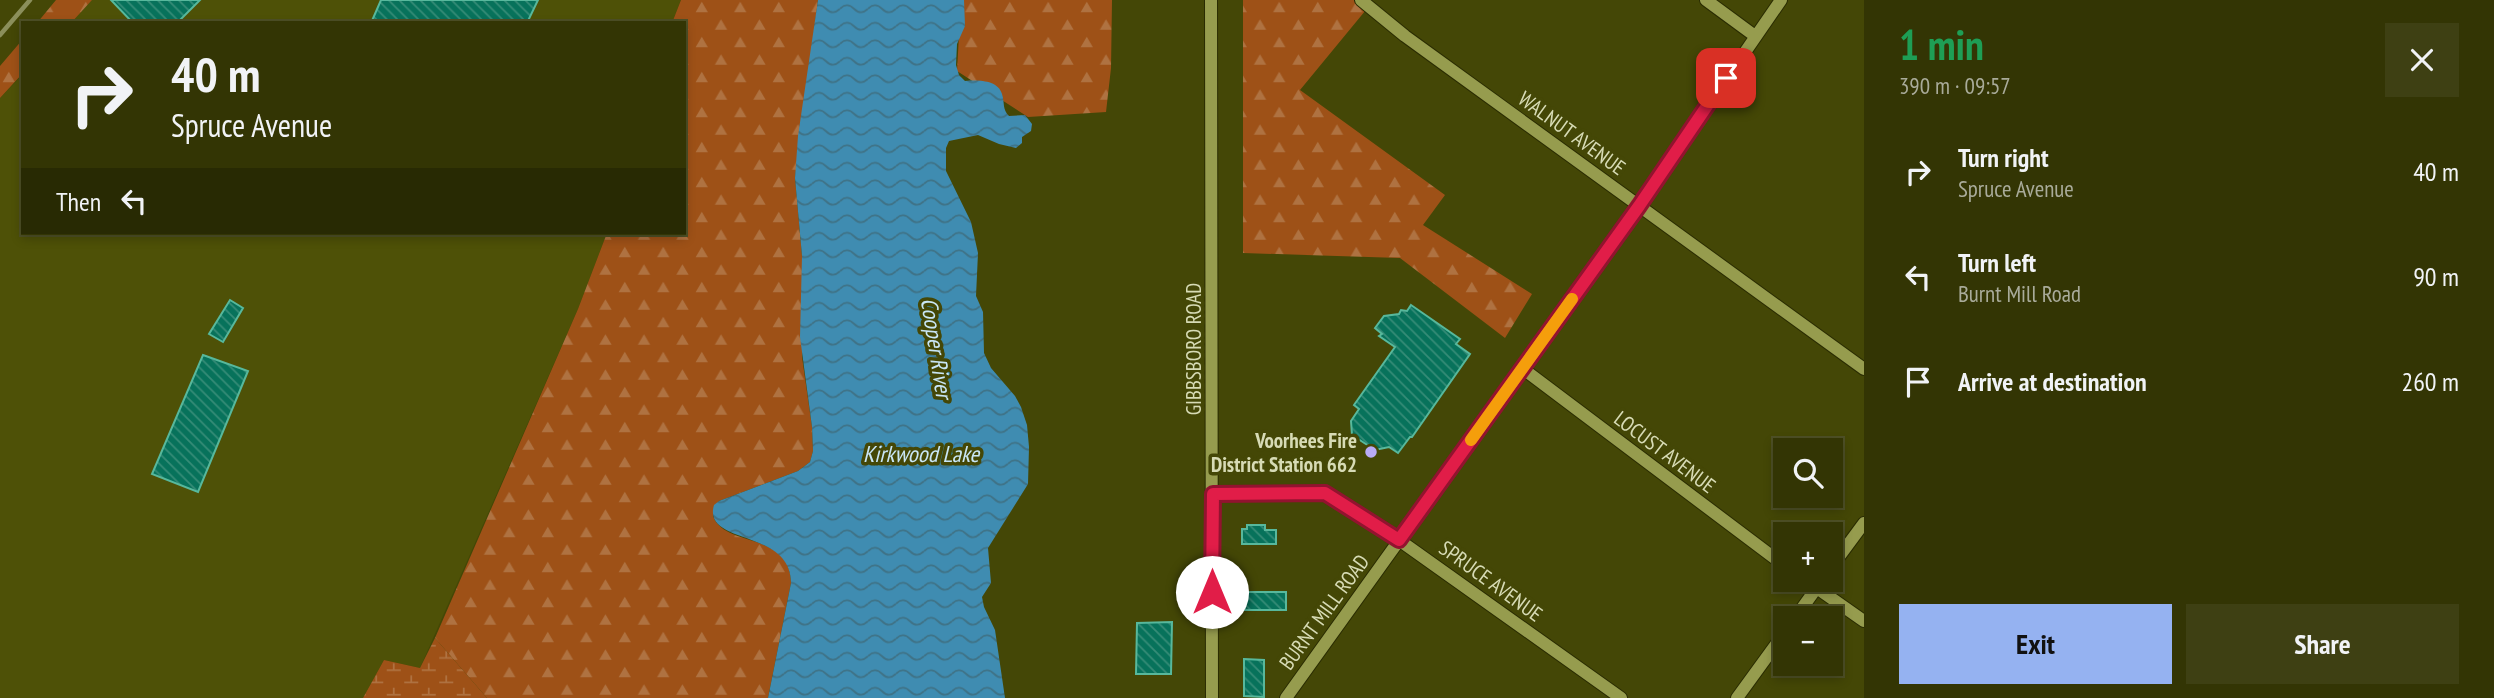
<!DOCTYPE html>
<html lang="en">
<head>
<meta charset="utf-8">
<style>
  body { margin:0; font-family:"PT Sans Narrow",sans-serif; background:#3e4013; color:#f1f3f6; height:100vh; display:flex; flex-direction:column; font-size:26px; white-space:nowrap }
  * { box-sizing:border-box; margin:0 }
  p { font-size:23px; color:#a9ab9a }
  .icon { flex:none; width:38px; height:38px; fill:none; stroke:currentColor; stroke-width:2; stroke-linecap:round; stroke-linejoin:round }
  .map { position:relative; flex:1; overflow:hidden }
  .side { display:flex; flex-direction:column; background:#333504; width:630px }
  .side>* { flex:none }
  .guide { position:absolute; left:21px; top:21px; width:665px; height:214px; border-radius:0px; box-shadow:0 4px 10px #0003,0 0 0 2px #4e5026; background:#333504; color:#f1f3f6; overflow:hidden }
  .tools { position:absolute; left:1773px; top:438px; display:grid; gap:14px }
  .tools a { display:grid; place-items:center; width:70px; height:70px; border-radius:0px; background:#333504; box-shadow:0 4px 10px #0003,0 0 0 2px #4e5026; font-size:35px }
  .pin { position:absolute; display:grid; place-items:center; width:60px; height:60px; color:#fff; margin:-30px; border-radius:14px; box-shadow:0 4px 10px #0006 }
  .me { position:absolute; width:77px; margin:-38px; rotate:0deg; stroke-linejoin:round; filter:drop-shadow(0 0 5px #0008) }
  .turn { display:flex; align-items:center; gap:24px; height:147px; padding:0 35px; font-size:32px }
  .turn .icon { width:91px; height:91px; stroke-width:2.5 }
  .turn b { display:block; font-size:49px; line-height:60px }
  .then { display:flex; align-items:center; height:66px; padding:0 35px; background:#0003; gap:14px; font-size:26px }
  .round { display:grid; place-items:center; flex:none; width:74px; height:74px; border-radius:0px; background:#3e4013 }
  .headline { display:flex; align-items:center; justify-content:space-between; height:119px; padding:0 35px }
  h1 { font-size:42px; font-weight:700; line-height:52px; color:#1e9e55 }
  .primary-button { display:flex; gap:14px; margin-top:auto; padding:14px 35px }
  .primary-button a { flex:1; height:80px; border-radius:0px; background:#95b2f1; color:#111; font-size:28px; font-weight:700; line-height:80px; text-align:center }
  .primary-button a+a { background:#3e4013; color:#f1f3f6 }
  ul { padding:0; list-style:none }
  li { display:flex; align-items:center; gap:21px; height:105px; padding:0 35px }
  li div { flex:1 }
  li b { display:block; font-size:26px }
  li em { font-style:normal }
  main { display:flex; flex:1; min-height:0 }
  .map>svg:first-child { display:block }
  .built { fill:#4e5107 }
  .forest { fill:url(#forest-firs) }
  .wetland { fill:url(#wetland-marsh) }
  .water { fill:url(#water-waves) }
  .building { fill:url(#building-back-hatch); stroke:#57b89c; stroke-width:2 }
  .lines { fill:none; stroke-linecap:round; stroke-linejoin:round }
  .minor-casing { stroke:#2a2c02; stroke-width:14 }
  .minor { stroke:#969c4e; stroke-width:12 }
  .rail { stroke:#8b8f5b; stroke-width:4.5 }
  .route-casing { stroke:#92132f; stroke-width:18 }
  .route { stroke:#e11d48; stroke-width:12 }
  .slow { stroke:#f59e0b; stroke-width:12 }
  .poi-dot { fill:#b9abf7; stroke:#444706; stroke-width:2.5 }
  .labels { text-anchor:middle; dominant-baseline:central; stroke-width:7; stroke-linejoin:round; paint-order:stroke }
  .street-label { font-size:21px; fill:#d7dbb5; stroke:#444706 }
  .poi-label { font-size:21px; font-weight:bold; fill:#d7dbb5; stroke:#444706; text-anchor:end }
  .water-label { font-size:23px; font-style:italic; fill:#c9e6f6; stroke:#444706 }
</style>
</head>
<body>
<main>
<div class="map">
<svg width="1864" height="698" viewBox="0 0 1864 698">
  <defs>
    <pattern id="forest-firs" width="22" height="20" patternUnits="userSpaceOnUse" patternTransform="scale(1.75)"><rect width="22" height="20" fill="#9e5117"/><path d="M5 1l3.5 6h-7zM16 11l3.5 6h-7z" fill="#af7241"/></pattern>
    <pattern id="wetland-marsh" width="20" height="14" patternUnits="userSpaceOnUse" patternTransform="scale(1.75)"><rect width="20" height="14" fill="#9e5117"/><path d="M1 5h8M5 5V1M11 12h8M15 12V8" fill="none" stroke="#af7241"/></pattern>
    <pattern id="water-waves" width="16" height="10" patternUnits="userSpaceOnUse" patternTransform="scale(1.75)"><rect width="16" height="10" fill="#3f8cb1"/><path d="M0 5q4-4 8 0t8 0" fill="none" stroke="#3f7286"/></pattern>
    <pattern id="building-back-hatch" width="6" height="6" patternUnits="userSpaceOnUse" patternTransform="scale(1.75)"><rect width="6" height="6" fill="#07725b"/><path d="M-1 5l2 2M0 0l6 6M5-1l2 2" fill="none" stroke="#368c77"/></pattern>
  </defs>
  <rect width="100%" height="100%" fill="#444706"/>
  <path class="built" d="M92,0H681L672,23H71Z
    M23,74V233H607L578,309L420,668L384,660L363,698H0V98Z"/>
  <path class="forest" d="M56,0H92L71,23H37Z
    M681,0H818L795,178L802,256V357L812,427L813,451L810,462L798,471L719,501L713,516C724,548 791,531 791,583L768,698H487L435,638L578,309L607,233H684V23H672Z
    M961,0H1112L1111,68L1106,112L1028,117L957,71Z
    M1243,0H1361L1370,5L1300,90L1445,195L1423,225L1532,294L1505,338L1400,258L1243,253Z
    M23,39V73L0,98V66Z"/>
  <path class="wetland" d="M435,638L487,698H363L384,660L420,668Z"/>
  <path class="water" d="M818,0H964L965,26L957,44L956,65L959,75L965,81C978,80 998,80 1002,94C1005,104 1002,109 1009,116L1025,115L1032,124L1031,131L1022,137V143L1016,148L999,144L978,135L949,141L946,148V171L971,222L978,253L976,296L983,312L984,353L991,368L1015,396L1021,407L1027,425L1029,447L1028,484L988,548L991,583L982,597L984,607L995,630L1005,698H768L791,583C791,528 702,546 714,505L719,501L798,471L810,462L813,451L812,427L800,337L802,256L795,178L798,136Z"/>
  <path class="building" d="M111,0H200L177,23H133Z
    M381,0H538L527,23H371Z
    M230,300L243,308L223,342L209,334Z
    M1411,305L1460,339L1456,344L1470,354L1412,437H1410L1398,453L1389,447L1375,450L1352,435L1351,421L1359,409L1354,405L1395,347L1379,336L1382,334L1375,328L1384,316L1399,314L1401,310L1407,311Z
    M203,355L248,371L198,492L152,474Z
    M1247,525H1265V530H1276V544H1242V529H1247Z
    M1245,592H1286V610H1245Z
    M1172,622L1171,674H1136L1137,623Z
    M1244,659L1264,660V697L1244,696Z"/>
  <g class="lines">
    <defs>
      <path id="minor" d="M1211,0L1212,698
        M1361,0L1405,36L1864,369
        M1706,0L1755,36
        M1522,368L1785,566
        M1213,493H1325L1399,540L1621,698
        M1830,569L1864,523
        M1804,579L1864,621
        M1795,618L1823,579
        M1286,698L1639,206L1781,0
        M1737,698L1785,632"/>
    </defs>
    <use href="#minor" class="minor-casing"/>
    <use href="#minor" class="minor"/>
    <path class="rail" d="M0,35L30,0"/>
  </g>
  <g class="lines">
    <defs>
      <path id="route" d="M1212,592L1213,494L1325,493L1399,540L1639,206L1726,78"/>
    </defs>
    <use href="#route" class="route-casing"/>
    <use href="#route" class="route"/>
    <path class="slow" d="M1471,440L1572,299"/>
  </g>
  <circle class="poi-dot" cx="1371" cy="452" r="7"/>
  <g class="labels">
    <g class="street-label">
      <text transform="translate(1572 133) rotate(36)">WALNUT AVENUE</text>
      <text transform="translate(1193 349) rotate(-90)">GIBBSBORO ROAD</text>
      <text transform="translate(1665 452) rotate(37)">LOCUST AVENUE</text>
      <text transform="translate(1491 581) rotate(36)">SPRUCE AVENUE</text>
      <text transform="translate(1324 612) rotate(-54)">BURNT MILL ROAD</text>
    </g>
    <g class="poi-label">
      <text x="1357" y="440">Voorhees Fire<tspan x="1357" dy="24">District Station 662</tspan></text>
    </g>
    <g class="water-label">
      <text transform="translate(937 348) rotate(81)">Cooper River</text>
      <text x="921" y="453">Kirkwood Lake</text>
    </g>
  </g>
</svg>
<div class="tools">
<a><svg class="icon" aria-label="search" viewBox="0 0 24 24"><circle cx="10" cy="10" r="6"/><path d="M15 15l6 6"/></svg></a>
<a>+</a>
<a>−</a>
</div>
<div class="pin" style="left:1726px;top:78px;background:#d93025"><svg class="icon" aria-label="arrive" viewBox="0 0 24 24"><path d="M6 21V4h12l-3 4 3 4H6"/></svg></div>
<svg class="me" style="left:1212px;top:592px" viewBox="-20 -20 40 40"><circle r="19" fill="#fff"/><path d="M0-13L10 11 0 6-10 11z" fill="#e11d48"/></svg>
<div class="guide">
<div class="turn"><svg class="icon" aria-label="right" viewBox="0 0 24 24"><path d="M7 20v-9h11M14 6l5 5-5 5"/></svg><div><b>40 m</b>Spruce Avenue</div></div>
<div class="then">Then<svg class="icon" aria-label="left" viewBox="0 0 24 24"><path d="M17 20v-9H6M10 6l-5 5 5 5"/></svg></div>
</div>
</div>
<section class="side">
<div class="headline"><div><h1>1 min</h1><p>390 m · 09:57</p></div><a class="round"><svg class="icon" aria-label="close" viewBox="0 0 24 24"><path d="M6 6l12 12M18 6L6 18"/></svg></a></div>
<ul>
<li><svg class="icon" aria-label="right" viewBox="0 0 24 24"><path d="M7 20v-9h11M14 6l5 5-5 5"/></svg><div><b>Turn right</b><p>Spruce Avenue</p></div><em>40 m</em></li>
<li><svg class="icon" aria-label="left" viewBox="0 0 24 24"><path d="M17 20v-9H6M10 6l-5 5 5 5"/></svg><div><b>Turn left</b><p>Burnt Mill Road</p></div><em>90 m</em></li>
<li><svg class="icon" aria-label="arrive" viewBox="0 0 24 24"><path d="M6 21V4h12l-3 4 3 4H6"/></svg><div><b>Arrive at destination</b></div><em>260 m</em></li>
</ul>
<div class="primary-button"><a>Exit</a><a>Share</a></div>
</section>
</main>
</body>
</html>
